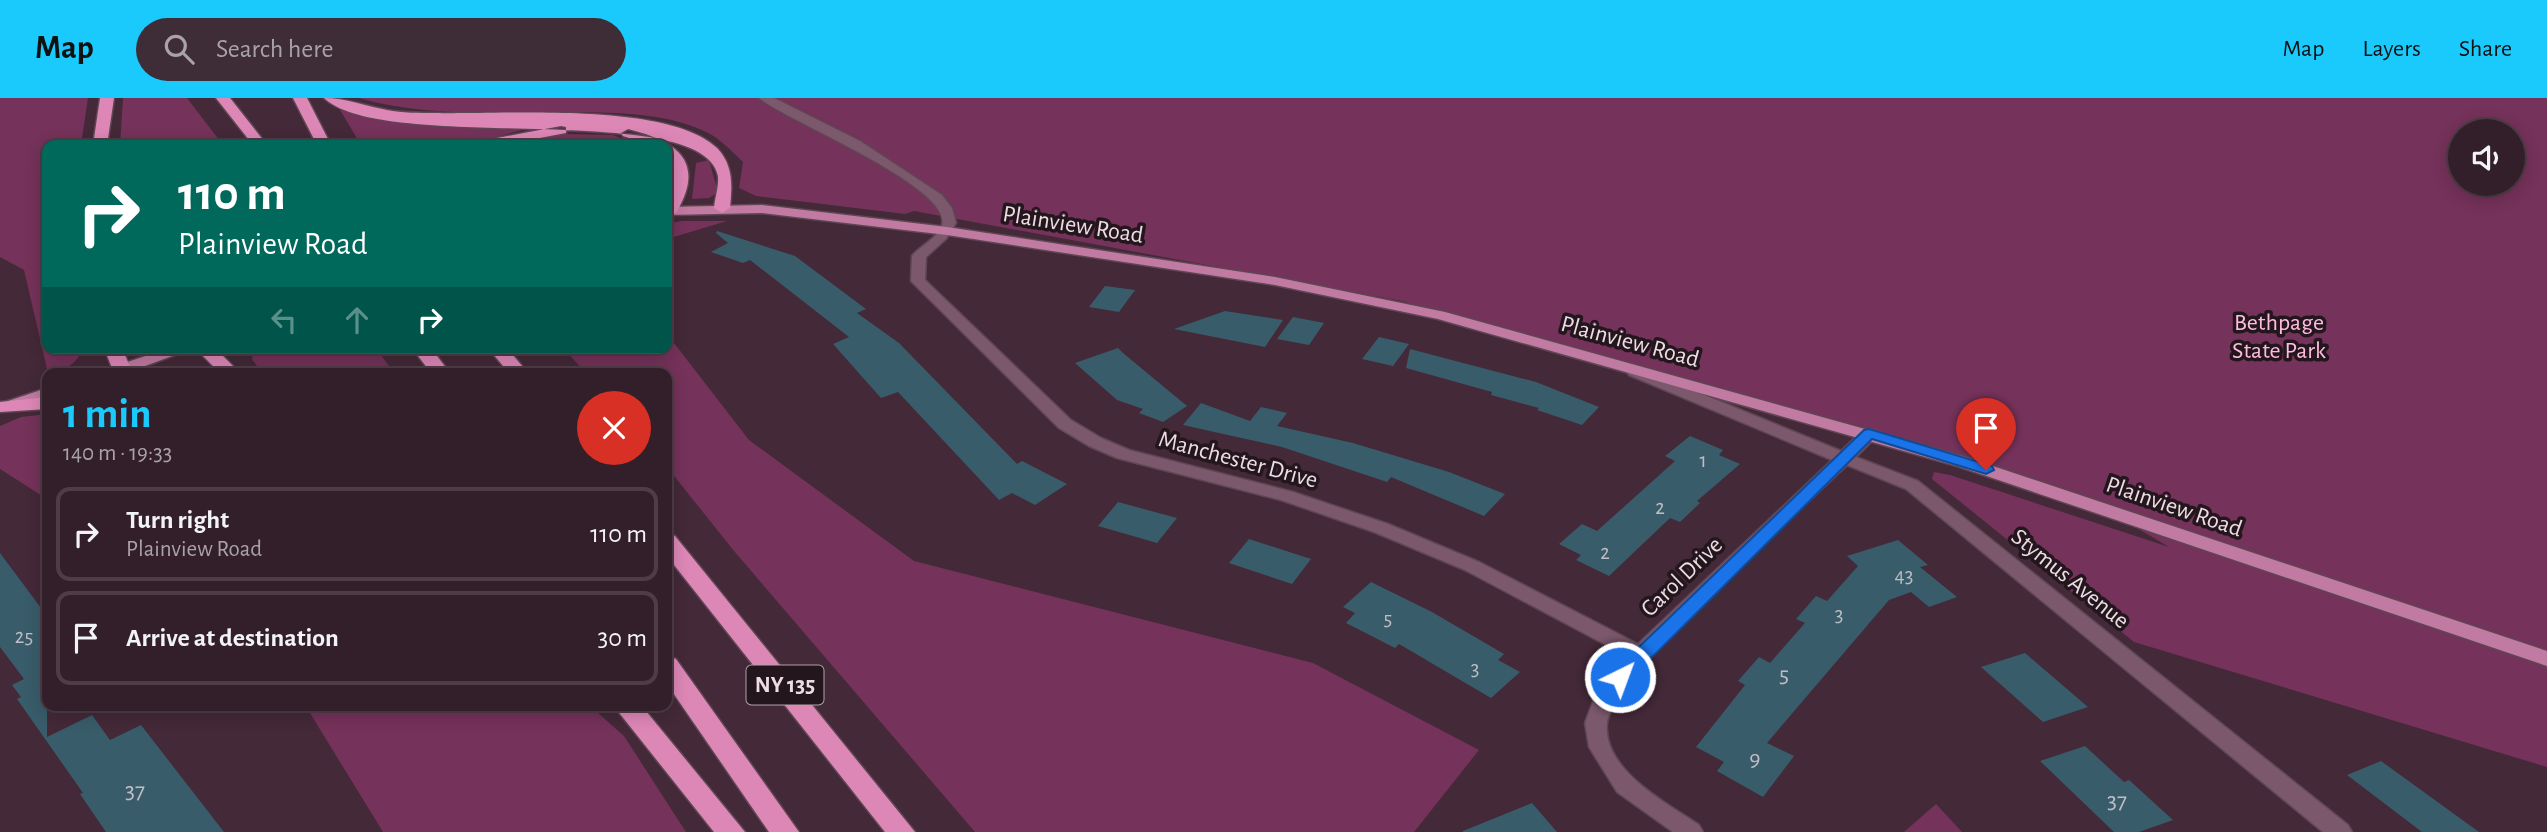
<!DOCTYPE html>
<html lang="en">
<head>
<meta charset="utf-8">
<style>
  body { margin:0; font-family:"Alegreya Sans",sans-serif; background:#3e2c36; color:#f1f3f6; height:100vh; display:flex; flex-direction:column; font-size:26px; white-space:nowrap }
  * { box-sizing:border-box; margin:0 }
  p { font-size:23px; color:#a9a2a8 }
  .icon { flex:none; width:38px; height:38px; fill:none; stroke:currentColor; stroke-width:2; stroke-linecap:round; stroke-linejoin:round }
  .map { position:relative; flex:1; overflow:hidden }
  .sheet { position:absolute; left:42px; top:270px; width:630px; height:343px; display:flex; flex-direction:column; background:#331f2a; border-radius:14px; box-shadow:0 4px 18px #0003,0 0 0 2px #4e3d47 }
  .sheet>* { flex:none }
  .guide { position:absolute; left:42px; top:42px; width:630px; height:214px; border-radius:14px; box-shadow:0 4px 18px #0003,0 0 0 2px #4e3d47; background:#00695c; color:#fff; overflow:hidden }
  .buttons { position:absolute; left:2448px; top:21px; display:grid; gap:14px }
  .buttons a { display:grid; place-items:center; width:77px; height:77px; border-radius:50%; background:#331f2a; box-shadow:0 4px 18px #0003,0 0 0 2px #4e3d47; font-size:35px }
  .pin { position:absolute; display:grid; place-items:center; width:60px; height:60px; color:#fff; margin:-72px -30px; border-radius:50% 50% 50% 0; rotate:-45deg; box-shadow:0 0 7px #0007 }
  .pin .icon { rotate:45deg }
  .me { position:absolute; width:77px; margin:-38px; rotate:42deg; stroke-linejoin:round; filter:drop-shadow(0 0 5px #0008) }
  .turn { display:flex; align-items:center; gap:24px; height:147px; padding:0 21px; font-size:32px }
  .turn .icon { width:91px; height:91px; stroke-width:2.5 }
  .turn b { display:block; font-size:49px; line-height:60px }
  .lanes { display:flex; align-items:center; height:66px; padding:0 21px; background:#0003; justify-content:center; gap:35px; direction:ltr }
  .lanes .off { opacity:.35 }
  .round { display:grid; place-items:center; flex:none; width:74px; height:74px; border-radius:37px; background:#3e2c36 }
  .head { display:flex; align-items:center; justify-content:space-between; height:119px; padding:0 21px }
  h1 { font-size:42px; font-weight:700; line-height:52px; color:#1acafc }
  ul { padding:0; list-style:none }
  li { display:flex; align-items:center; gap:21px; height:94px; margin:0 14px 10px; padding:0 7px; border:4px solid #4e3d47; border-radius:14px }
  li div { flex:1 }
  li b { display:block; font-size:26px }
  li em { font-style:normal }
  header { display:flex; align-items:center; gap:42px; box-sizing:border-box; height:98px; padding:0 35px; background:#1acafc; color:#111 }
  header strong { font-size:33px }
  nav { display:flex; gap:38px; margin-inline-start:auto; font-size:24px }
  .search { width:490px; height:63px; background:#3e2c36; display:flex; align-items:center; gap:18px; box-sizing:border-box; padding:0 24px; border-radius:38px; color:#a9a2a8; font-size:26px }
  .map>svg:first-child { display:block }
  .green { fill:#75325a; fill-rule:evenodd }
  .building { fill:#395c6a }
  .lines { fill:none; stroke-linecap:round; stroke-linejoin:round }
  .street-casing { stroke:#5f4654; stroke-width:3 }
  .primary-casing { stroke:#5f4654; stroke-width:3 }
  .highway-casing { stroke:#5f4654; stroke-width:3 }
  .street { fill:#7b586b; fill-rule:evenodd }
  .primary { fill:#c17aa2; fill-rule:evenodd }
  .highway { fill:#dd87b7; fill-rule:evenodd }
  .route { fill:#1a73e8; stroke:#114b97; stroke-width:2 }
  .labels { text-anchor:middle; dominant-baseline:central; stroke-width:7; stroke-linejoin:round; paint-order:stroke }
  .number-label { font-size:21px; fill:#c1bcc6 }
  .shield { fill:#23171d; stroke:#b1a1a9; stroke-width:2 }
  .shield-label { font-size:23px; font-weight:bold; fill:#eedce5 }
  .street-label { font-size:24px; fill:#eedce5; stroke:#23171d }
  .park-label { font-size:24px; fill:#ffbbe0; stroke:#23171d }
  .near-number-label { font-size:24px; fill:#c1bcc6 }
</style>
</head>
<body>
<header>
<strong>Map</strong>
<div class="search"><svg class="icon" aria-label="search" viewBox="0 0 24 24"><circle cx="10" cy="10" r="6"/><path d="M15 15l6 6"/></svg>Search here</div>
<nav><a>Map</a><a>Layers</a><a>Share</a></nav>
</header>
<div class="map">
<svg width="2547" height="734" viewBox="0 0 2547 734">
  <rect width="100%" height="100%" fill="#442938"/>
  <path class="green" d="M0,0H88L81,47H47V250H83C79,264 63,275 48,275L24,172L0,159Z
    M123,0H187L223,47H120Z
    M359,0H2547V669L2134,544L1932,381L1934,374L1950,377L2169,449L2103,410L1402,203L914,113L905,116L756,98L739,90L743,64C731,53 721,41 706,34C669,16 624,15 584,14C511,13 430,21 359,0ZM2460,33H2513V86H2460Z
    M340,12L406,23L530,25L526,31L466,47H361Z
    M564,36L613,37L638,47H503Z
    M709,62L718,94L709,100L692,101L696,65Z
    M681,123H727L667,141V126Z
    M667,236L749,342L914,463L1313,565L1479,652L1414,734H975L734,453L667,369V275H586L563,250H667Z
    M255,250H376L394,275H262L252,261Z
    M47,316V401L0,371V328L21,319Z
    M305,607H589L624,638L686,734H383Z
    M1936,706L1962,734H1904Z"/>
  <path class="building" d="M717,133L795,158L866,211L857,215L899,245L1017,366L1022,363L1067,386L1035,407L1012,395L999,402L898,294L881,300L833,246L849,239L750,162L743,165L711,154L728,145L716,135Z
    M1105,188L1135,192L1119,214L1089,209Z
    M1225,213L1283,222L1265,249L1174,231Z
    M1293,219L1324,225L1309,247L1277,241Z
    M1379,239L1409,246L1393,268L1362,261Z
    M1118,250L1123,255L1187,308L1163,324L1139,315L1143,311L1117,302L1075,265Z
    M1410,251L1536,284L1599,309L1582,327L1537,312L1539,310L1491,297L1492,294L1406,270Z
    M1201,305L1250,323L1261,309L1287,315L1277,328L1353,345L1449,374L1505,396L1484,418L1391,379L1387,384L1282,349L1183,327Z
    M1690,338L1723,352L1719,357L1740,366L1697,403L1700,405L1680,424L1670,420L1609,478L1576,462L1581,457L1559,446L1582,426L1597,433L1675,363L1665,358Z
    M1118,404L1177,420L1157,445L1098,428Z
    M1249,441L1311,461L1292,486L1229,465Z
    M1898,442L1928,467L1920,469L1957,499L1929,509L1911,494L1889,502L1767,645L1794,658L1763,699L1717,673L1724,664L1696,649L1745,587L1738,583L1759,559L1770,565L1805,525L1796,521L1816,498L1827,503L1858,468L1847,458Z
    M0,455L47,518V639L92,617L110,642L141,627L224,734H106L80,696L83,695L17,601L21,599L12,587L24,581L0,549Z
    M1371,484L1432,514L1504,556L1498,562L1520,574L1491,600L1399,546L1395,550L1346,525L1355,515L1343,509Z
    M2025,555L2088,609L2043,624L1981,569Z
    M2085,648L2124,684L2129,682L2173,722L2139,734H2114L2040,663Z
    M2381,663L2479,734H2422L2347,677Z
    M1532,705L1557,734H1463V733Z"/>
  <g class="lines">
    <defs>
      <path id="street" d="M759,0H774L860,43L942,97L952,110L956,125L946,141L926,159L925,182L1071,322L1101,340L1129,352L1293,394L1388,426L1479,464L1638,546L1832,362L1629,277L1627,274L1629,271H1641L1841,353L1863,332H1875L1877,336L1875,340L1856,359L1918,383L2348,727L2352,734H2323L1906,391L1847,367C1805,408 1612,580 1607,625C1602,672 1667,705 1699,727L1703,734H1673L1617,694L1589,649L1585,625L1594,601L1627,558L1465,472L1374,434L1281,402L1117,360L1089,348L1059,330L911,183L912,158C920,148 938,140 942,127C953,89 784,22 759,0Z"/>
      <path id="primary" d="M762,107L947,129L1275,179L1445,214L1969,360L2547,553V568L1957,368L1438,221L1275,187L947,137L762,115L667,117V109Z
        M170,250H194L126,275H101L103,272Z
        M47,290V300L8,313L0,308L2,305Z"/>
      <path id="highway" d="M100,0H114L107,47H93Z
        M216,0H230L267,47H253Z
        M293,0H307L331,47H317Z
        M324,0C346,0 365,8 387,12C402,15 419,15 435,15C502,17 667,3 717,50C734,68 732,88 730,110L722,115L714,110C715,100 719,88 718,78C703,0 384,57 324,0Z
        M561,28L566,29V35L503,47H474L481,43Z
        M628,31C676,43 707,63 676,115L667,116L673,70L667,47H651L623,38L621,35Z
        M104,250H122L131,271L128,275H114Z
        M195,250H215L240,275H220Z
        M412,250H431L450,275H431Z
        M488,250H507L528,275H509Z
        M47,299V311L0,314V304Z
        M667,436L675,438L915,734H885L667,458Z
        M667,558L676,561L799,734H769L667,586Z
        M613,607H641L745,734H714Z"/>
    </defs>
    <use href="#street" class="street-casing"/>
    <use href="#primary" class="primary-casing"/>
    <use href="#highway" class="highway-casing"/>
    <use href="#street" class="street"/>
    <use href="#primary" class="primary"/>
    <use href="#highway" class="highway"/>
  </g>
  <path class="route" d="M1869,331L1992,368L1994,372L1986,376L1872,341L1627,584H1613L1610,579L1613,574L1864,332Z"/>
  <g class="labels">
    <g class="number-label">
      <text x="1703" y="362">1</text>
      <text x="1660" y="409">2</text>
      <text x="1605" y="454">2</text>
      <text x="1904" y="477">43</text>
      <text x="1839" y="516">3</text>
      <text x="1388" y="520">5</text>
      <text x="24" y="538">25</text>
      <text x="1475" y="570">3</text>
    </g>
    <rect class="shield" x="746.5" y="567.5" width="77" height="39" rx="5"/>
    <g class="shield-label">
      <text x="785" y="587">NY 135</text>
    </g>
    <g class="street-label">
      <text transform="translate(1073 127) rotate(9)">Plainview Road</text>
      <text transform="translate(1630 244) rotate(15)">Plainview Road</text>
      <text transform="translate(1238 362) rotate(15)">Manchester Drive</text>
      <text transform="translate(2174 409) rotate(19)">Plainview Road</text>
      <text transform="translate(1682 479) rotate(-44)">Carol Drive</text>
      <text transform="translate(2070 481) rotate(39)">Stymus Avenue</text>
    </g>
    <g class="park-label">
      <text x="2279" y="225">Bethpage<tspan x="2279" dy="28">State Park</tspan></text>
    </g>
    <g class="near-number-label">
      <text x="1784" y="577">5</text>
      <text x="1755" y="661">9</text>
      <text x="135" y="693">37</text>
      <text x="2117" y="703">37</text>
    </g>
  </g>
</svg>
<div class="buttons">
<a><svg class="icon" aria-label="sound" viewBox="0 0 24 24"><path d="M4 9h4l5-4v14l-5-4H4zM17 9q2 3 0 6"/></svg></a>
</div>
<div class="pin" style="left:1986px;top:372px;background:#d93025"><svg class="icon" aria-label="arrive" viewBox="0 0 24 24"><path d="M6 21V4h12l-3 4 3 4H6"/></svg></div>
<svg class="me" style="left:1620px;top:579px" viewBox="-20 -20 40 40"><circle r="17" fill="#1a73e8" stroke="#fff" stroke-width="3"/><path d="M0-11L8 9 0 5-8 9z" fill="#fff"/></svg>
<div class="guide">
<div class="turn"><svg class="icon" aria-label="right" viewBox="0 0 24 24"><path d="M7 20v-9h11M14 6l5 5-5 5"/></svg><div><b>110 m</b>Plainview Road</div></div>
<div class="lanes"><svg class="icon off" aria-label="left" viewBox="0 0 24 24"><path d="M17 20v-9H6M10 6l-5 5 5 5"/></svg><svg class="icon off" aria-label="ahead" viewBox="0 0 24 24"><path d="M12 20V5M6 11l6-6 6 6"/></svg><svg class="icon" aria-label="right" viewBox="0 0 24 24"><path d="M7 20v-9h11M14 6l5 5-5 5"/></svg></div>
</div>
<section class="sheet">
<div class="head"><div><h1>1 min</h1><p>140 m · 19:33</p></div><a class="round" style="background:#d93025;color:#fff"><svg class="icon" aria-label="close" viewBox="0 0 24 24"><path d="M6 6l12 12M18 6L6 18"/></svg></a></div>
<ul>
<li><svg class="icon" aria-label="right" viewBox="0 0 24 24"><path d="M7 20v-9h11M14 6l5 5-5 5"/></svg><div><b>Turn right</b><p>Plainview Road</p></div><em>110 m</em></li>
<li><svg class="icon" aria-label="arrive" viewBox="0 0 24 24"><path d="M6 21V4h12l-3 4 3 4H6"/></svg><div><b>Arrive at destination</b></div><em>30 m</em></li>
</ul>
</section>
</div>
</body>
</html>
